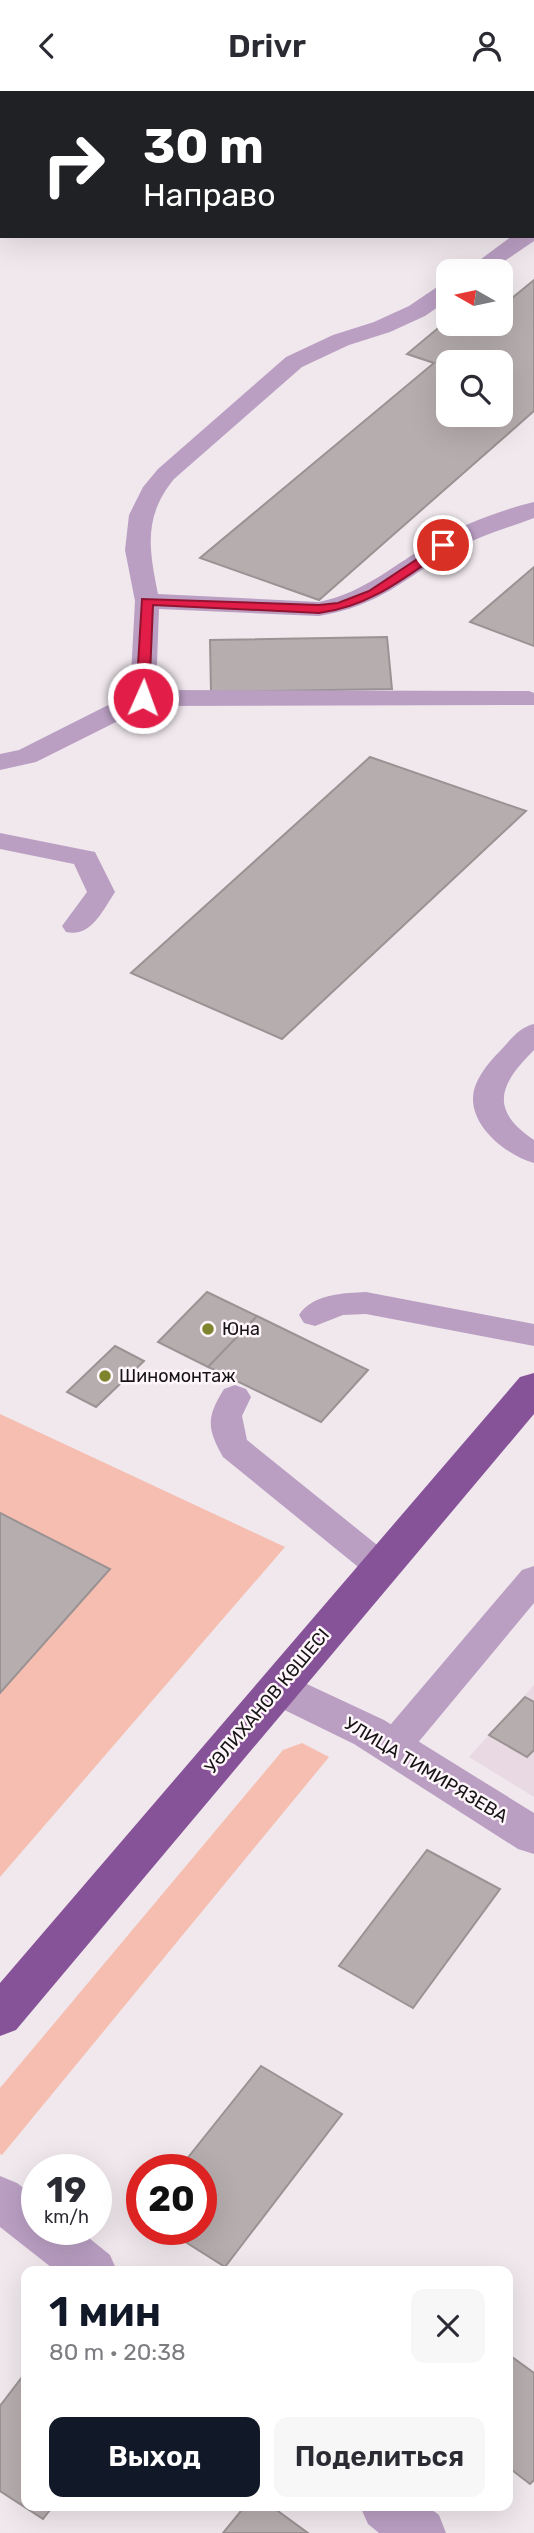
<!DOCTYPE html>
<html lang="ru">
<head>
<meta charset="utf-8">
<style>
  body { margin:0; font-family:Rubik,sans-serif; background:#f7f7f7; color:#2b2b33; height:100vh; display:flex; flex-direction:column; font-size:26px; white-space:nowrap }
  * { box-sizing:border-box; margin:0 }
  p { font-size:23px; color:#7c7c81 }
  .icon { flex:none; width:38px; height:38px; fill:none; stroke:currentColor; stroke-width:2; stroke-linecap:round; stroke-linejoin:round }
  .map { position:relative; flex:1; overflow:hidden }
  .details { position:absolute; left:21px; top:2175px; width:492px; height:245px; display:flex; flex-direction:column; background:#fff; border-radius:14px; box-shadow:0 7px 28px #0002 }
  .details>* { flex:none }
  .top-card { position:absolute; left:0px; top:0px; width:536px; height:147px; box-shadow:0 7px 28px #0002; background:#202124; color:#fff; overflow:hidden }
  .needle { width:46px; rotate:279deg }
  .controls { position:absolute; left:436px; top:168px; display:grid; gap:14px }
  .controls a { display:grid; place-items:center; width:77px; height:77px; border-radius:14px; background:#fff; box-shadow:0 7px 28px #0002; font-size:35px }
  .speed { position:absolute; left:21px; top:2063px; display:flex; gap:14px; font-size:35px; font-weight:700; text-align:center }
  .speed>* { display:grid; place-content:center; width:91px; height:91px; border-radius:50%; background:#fff; box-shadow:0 7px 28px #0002; line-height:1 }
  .speed small { font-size:18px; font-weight:400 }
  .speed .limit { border:10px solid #d22; background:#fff; color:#111 }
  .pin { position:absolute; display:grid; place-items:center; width:60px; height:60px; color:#fff; margin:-30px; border:4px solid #fff; border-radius:50%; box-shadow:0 2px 7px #0007 }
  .me { position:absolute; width:77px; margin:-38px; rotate:2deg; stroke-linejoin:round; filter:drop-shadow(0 0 5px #0008) }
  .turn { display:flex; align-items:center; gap:24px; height:147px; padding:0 28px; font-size:32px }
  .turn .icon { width:91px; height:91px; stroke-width:2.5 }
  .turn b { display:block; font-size:49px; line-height:60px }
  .round { display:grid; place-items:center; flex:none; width:74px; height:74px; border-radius:14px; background:#f7f7f7 }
  .head { display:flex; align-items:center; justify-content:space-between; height:119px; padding:0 28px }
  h1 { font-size:42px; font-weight:600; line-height:52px; color:#111827 }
  .primary-button { display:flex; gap:14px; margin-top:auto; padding:14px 28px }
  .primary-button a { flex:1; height:80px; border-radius:14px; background:#111827; color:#fff; font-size:28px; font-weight:600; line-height:80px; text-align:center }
  .primary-button a+a { background:#f7f7f7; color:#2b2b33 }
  header { display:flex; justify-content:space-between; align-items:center; height:91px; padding:0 28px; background:#fff; font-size:32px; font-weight:600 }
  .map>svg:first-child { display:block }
  .built { fill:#e9d9e2 }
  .green { fill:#f5beb0 }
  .building { fill:#b6adae; stroke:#9a9293; stroke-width:2; fill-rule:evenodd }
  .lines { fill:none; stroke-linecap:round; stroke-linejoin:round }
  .service { fill:#ba9fc3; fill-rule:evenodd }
  .minor { fill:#ba9fc3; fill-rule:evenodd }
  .trunk { fill:#865298; fill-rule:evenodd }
  .route { fill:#e11d48; stroke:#92132f; stroke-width:2 }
  .poi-dot { fill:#7f832d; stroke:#fef6fa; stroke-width:2.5 }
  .labels { text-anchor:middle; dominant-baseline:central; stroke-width:5; stroke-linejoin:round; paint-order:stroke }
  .poi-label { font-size:18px; fill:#171415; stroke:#fef6fa; text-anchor:start }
  .street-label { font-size:18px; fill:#171415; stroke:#fef6fa }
</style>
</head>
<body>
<header><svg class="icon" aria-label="back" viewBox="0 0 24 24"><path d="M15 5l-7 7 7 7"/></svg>Drivr<svg class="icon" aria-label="person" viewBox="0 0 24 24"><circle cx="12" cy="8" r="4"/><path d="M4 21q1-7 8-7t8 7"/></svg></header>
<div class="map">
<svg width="534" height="2442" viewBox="0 0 534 2442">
  <rect width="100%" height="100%" fill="#f0e8ed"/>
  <path class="built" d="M0,0H487L493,2H2L0,89Z
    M534,1594V1706L469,1666Z"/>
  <path class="green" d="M0,1323L285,1456L0,1786Z
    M302,1652L329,1666L2,2064L0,2063V1997L283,1659Z"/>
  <path class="building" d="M203,0H324L200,2Z
    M534,189V320L319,509L200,467L434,272L407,263L448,229V233H500V217ZM448,271H500V324H448Z
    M534,476V555L470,531Z
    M387,546L392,598L211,601L210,549Z
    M370,666L526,720L282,948L131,882Z
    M207,1201L257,1225L208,1276L158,1251Z
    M257,1225L368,1279L321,1331L208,1276Z
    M115,1255L144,1270L96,1316L67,1301Z
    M0,1422L110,1478L0,1602Z
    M525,1606L534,1611V1659L527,1666L489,1644Z
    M427,1759L500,1798L413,1917L339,1875Z
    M261,1975L342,2023L225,2176L165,2138H201V2079H178Z
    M508,2263L534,2282V2389L530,2393L508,2376Z
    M26,2281V2415H53L43,2428L0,2400V2315Z
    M245,2415H271L308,2442H223Z"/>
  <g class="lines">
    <path class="service" d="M534,140V150L490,180H465L512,145H534Z
      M448,192V209L425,225L390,241L349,254L302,276L174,388C143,426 149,458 158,503L319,511C364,502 395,473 433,451C463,433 501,419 534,411V427C507,437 479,445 454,459C401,489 382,514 319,525L159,518L156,599L529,600L534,602V614L148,615L36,671L0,679V663L19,659L130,603L135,510L125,459L129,424L143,396L158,378L286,266L333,244L374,231L409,215L440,194Z
      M0,742L95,761L115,801C103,819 91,847 66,841L62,835L87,801L74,773L0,758Z
      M534,933V959C500,993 488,1018 534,1049V1072C506,1064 466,1033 474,999C478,984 490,970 501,959C511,948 520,936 534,933Z
      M366,1201L534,1233V1255L366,1223L343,1224L315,1235L304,1232L299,1224C312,1203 344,1202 366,1201Z
      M235,1294L246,1298L251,1306L242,1325L247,1349L392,1466L397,1475L392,1484L380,1488L368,1484L223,1366C207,1337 206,1327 224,1298Z
      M534,1475V1512L406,1666L393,1670L380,1666L375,1656L380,1646L522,1479Z"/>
    <path class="minor" d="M279,1580L384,1629L534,1722V1763L518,1758L354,1653L264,1609L258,1597L264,1585Z
      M0,2085L17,2092L37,2107V2138H78L110,2164L117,2180H56L0,2136Z
      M360,2415H427L439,2424L446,2442H379L368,2433Z"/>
    <path class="trunk" d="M534,1282V1323L16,1939L0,1945V1892L520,1286Z"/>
  </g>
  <path class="route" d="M443,451L450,454L448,457C407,485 370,516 319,522L153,514L149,607L143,611L136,607L142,508L319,514L338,512L369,500Z"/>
  <g class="poi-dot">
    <circle cx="208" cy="1238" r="7"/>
    <circle cx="105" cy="1285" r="7"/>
  </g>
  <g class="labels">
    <g class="poi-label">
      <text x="222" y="1238">Юна</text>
      <text x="119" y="1285">Шиномонтаж</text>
    </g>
    <g class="street-label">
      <text transform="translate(267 1610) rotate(-50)">УӘЛИХАНОВ КӨШЕСІ</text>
      <text transform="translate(426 1679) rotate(31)">УЛИЦА ТИМИРЯЗЕВА</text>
    </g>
  </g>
</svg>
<div class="controls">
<a><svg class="needle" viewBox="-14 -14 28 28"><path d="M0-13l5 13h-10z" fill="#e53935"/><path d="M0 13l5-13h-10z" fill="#7c7c81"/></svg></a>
<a><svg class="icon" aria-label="search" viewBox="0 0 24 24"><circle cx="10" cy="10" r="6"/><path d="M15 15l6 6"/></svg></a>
</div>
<div class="speed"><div>19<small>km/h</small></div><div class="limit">20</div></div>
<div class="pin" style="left:443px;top:454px;background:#d93025"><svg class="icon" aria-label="arrive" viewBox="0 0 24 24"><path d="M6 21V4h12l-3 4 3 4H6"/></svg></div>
<svg class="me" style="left:143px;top:607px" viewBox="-20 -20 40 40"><circle r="17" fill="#e11d48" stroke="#fff" stroke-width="3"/><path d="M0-11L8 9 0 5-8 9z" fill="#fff"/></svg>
<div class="top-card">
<div class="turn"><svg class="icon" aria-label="right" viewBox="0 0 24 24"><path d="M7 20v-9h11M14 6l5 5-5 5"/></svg><div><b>30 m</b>Направо</div></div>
</div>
<section class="details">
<div class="head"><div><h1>1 мин</h1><p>80 m · 20:38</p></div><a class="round"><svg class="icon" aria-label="close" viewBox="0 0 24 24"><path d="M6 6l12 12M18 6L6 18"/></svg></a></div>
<div class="primary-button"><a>Выход</a><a>Поделиться</a></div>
</section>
</div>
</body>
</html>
